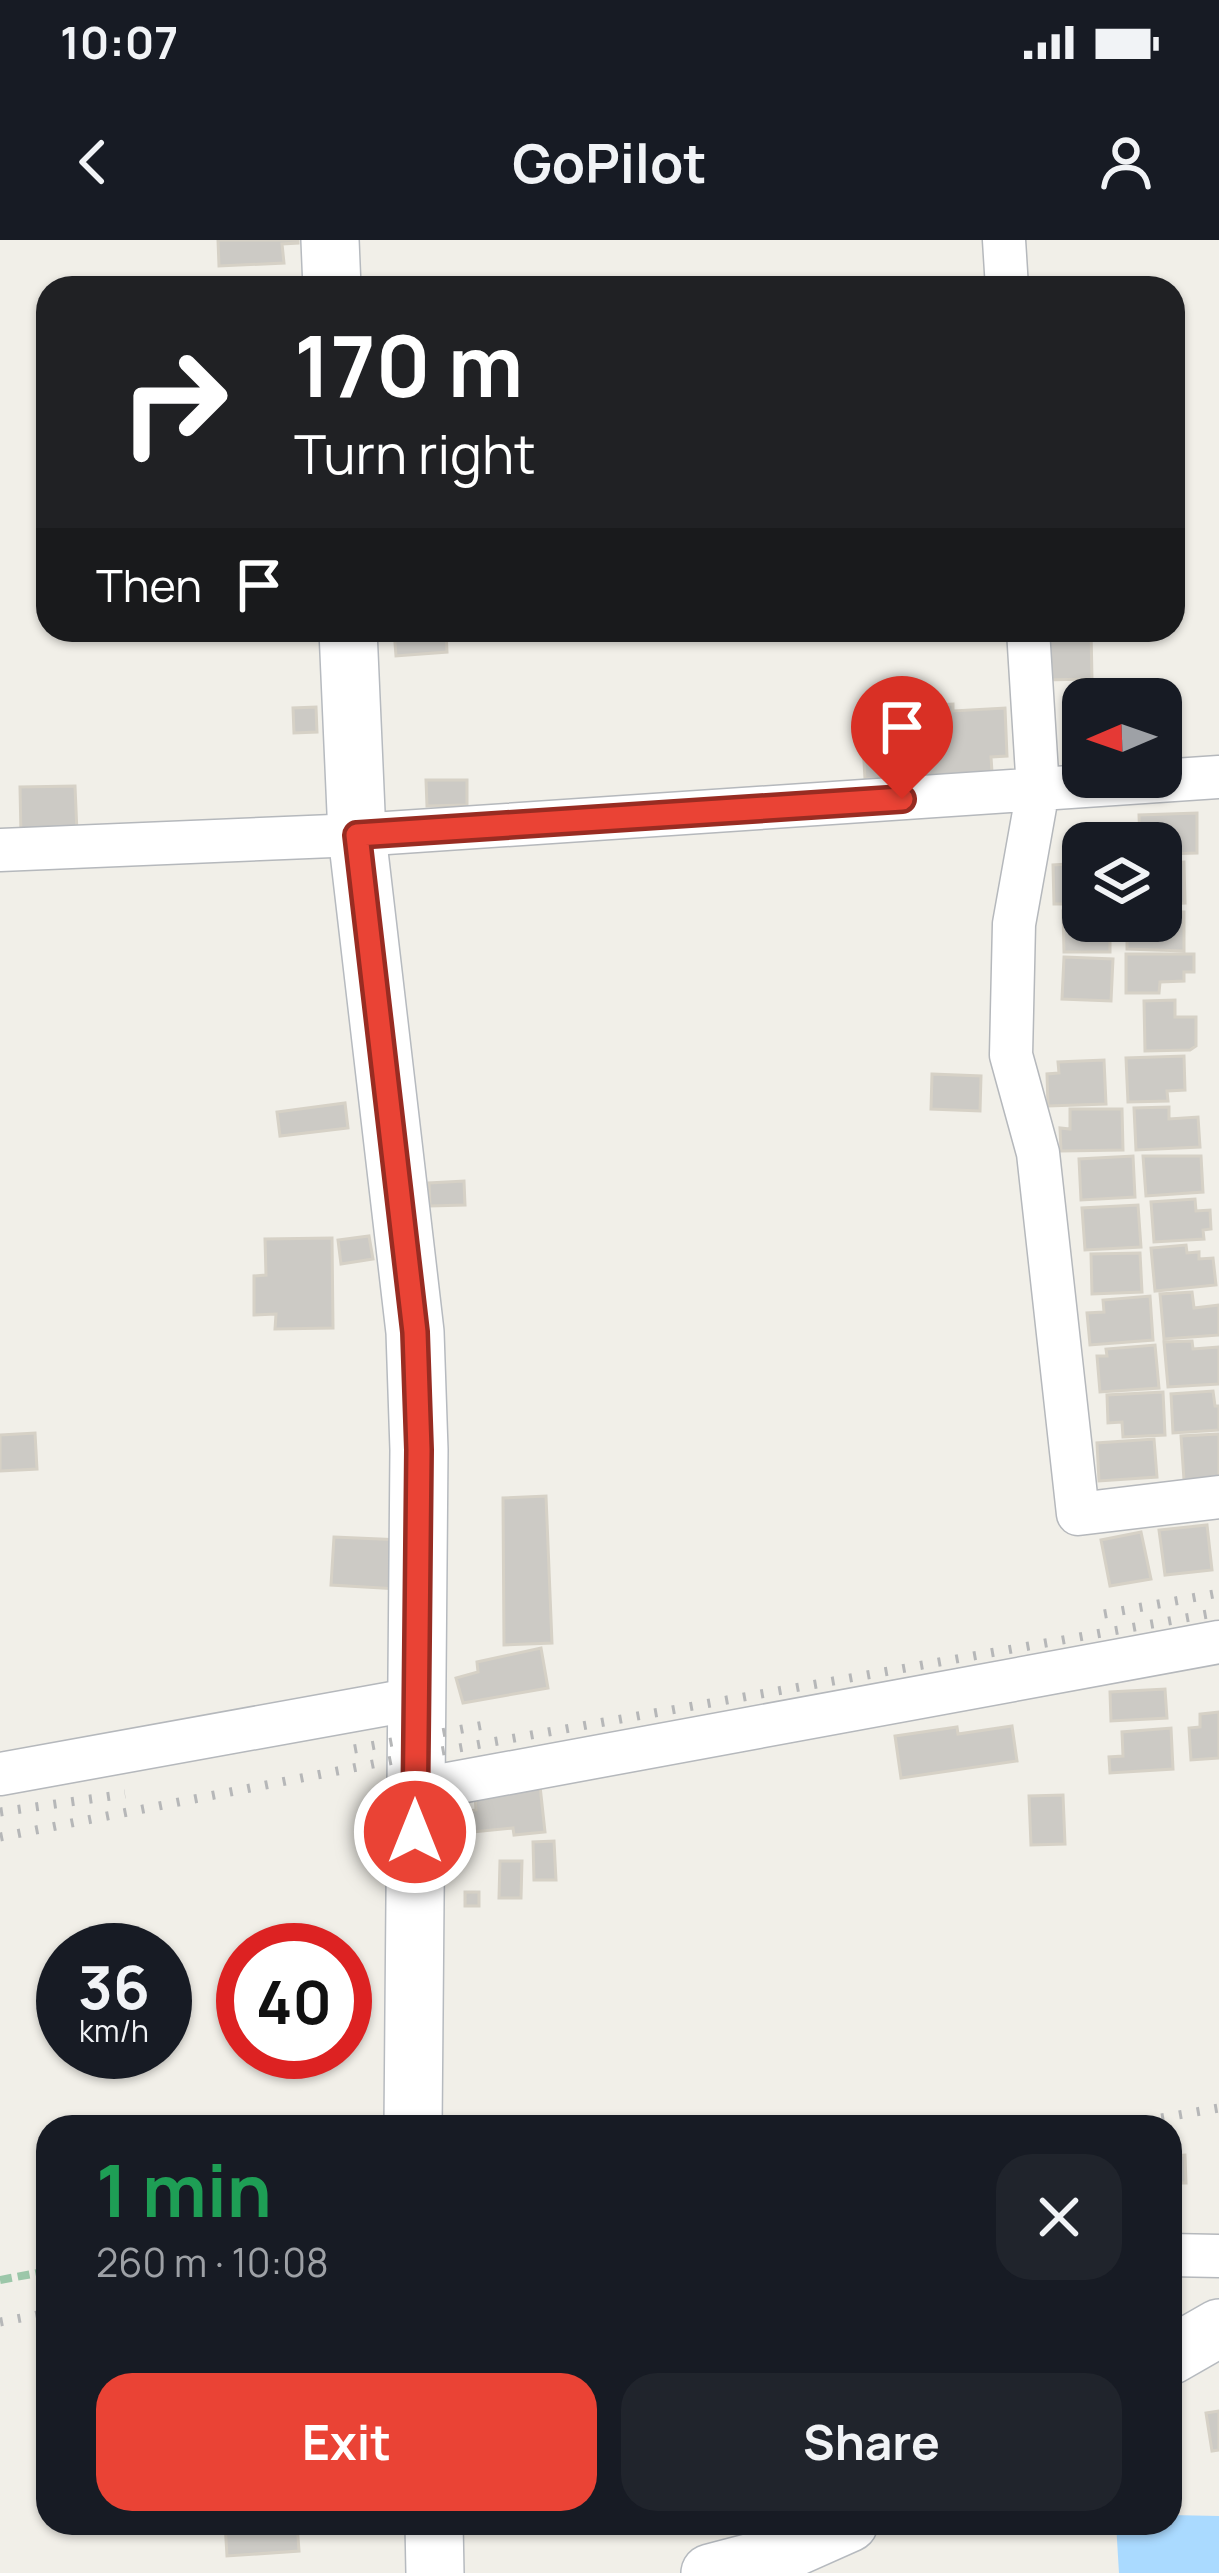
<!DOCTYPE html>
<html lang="en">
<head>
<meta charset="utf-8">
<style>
  body { margin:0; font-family:Manrope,sans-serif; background:#20242c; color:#f1f3f6; height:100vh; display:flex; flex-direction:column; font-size:45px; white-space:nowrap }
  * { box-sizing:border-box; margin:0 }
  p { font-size:39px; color:#9ea1a6 }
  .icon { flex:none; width:66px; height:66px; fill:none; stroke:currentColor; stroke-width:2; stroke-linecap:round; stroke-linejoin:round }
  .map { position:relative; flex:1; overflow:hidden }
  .details { position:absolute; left:36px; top:1875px; width:1146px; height:420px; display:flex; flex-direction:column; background:#171b24; border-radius:36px; box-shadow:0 3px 9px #0004 }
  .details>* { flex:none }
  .top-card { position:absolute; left:36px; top:36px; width:1149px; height:366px; border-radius:36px; box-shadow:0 3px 9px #0004; background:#202124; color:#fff; overflow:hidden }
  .needle { width:78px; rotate:268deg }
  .buttons { position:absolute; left:1062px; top:438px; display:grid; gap:24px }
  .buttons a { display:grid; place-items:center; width:120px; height:120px; border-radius:24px; background:#171b24; box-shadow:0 3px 9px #0004; font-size:60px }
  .speed { position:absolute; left:36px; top:1683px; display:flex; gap:24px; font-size:60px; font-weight:700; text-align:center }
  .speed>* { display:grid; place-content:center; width:156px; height:156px; border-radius:50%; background:#171b24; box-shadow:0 3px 9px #0004; line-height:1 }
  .speed small { font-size:30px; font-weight:400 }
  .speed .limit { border:18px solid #d22; background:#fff; color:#111 }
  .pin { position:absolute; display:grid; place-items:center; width:102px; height:102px; color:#fff; margin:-123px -51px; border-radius:50% 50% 50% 0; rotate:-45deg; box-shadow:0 0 12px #0007 }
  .pin .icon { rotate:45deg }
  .me { position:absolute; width:132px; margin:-66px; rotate:0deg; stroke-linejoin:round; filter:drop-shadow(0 0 9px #0008) }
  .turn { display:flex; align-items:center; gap:42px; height:252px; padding:0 60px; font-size:54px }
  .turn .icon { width:156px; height:156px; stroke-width:2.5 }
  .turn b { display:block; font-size:84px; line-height:102px }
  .then { display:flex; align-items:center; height:114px; padding:0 60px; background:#0003; gap:24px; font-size:45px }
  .round { display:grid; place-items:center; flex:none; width:126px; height:126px; border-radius:36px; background:#20242c }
  .head { display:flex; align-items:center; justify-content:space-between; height:204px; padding:0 60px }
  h1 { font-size:72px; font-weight:700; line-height:90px; color:#1e9e55 }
  .cta { display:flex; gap:24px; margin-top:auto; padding:24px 60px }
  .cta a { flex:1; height:138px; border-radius:36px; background:#ea4335; color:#fff; font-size:48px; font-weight:700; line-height:138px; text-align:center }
  .cta a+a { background:#20242c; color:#f1f3f6 }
  .status { display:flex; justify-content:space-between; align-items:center; height:84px; padding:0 60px; background:#171b24; direction:ltr }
  .status svg { height:33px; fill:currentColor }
  header { display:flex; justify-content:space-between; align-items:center; height:156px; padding:0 60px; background:#171b24; font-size:54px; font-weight:700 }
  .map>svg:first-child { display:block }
  .water { fill:#aadaff }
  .building { fill:#cccac5; stroke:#d6d1c6; stroke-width:3 }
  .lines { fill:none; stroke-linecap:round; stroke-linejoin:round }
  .street-casing { stroke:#b5b8bc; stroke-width:45 }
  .secondary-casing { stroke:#b6babf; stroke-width:60 }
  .path { stroke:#9cc7a9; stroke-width:8; stroke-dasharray:12 6; stroke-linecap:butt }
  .street { stroke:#fff; stroke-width:42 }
  .secondary { stroke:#fff; stroke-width:57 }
  .rail { stroke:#b6b7b8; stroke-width:9; stroke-dasharray:3 15; stroke-linecap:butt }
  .route-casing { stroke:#982c22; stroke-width:30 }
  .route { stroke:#ea4335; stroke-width:21 }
</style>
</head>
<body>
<div class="status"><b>10:07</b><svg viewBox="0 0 49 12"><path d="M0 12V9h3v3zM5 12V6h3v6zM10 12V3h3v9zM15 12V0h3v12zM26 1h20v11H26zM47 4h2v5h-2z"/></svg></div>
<header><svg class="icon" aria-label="back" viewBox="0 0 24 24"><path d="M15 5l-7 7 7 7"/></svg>GoPilot<svg class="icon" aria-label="person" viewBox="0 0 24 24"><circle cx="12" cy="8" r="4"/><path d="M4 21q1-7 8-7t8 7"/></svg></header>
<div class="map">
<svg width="1219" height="2333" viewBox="0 0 1219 2333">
  <rect width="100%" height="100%" fill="#f1efe8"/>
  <path class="water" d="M1170,2275L1219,2276V2333H1119L1116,2283H1170Z"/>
  <path class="building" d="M218,0H298V3L282,4L284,23L219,26Z
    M394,390H446L447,412L396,416Z
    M1042,390H1091L1092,439L1043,440Z
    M953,464V471L1005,468L1007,516L991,517L992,532L865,539L861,469Z
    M316,467L317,492L294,493L293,468Z
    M426,540H467V565L427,566Z
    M75,546L77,593L21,595L20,547Z
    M1197,573V613L1161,614V603H1140L1139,575Z
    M1184,622L1185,663L1161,664V623Z
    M1083,623V664H1054L1053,625Z
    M1063,671H1083V681H1110V712H1064Z
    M1161,672H1184V711L1127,709V681H1161Z
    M1126,714H1194V732H1184V741L1160,742L1159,753H1126Z
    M1064,717L1113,719L1111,761L1062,759Z
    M1175,760V777H1196V806L1190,810L1145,811L1144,761Z
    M1184,816L1185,850L1167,851L1168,861L1128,862L1126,818Z
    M1104,820L1106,864L1048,866L1047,834L1059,833L1058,822Z
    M932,834L981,836L980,871L931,869Z
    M345,863L348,888L280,896L277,872Z
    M1169,867V879L1198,877L1200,907L1136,910L1134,868Z
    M1070,869H1122L1123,910L1061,911L1060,888L1070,889Z
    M1133,916L1135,957L1081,960L1079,919Z
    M1143,916H1201L1203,952L1146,956Z
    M464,941L465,965L430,966L429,943Z
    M1195,959L1196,971L1210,970L1211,989L1203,990L1204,999L1154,1002L1151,962Z
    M1138,965L1141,1007L1085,1010L1082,968Z
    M369,996L373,1019L341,1024L338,1000Z
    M332,998L333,1088L275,1089L276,1074L254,1075V1036L266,1035L265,999Z
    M1186,1005L1187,1013L1199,1012V1019L1213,1018L1216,1045L1155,1051L1151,1008Z
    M1140,1013L1142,1052L1092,1054L1091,1014Z
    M1192,1052L1194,1068L1219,1065V1095L1164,1099L1160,1054Z
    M1150,1056L1153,1100L1090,1105L1087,1073L1104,1072L1103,1060Z
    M1192,1101L1193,1109L1219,1107V1144L1168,1147L1164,1102Z
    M1155,1105L1159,1148L1100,1152L1097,1116H1107L1106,1109Z
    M1213,1151L1215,1166H1219V1190L1173,1193L1171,1154Z
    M1163,1152L1165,1195L1123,1197L1122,1182L1108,1183L1107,1155Z
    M35,1193L37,1229L0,1231V1195Z
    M1219,1194V1238L1184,1240L1181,1196Z
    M1154,1199L1157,1237L1099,1241L1097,1203Z
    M546,1256L552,1403L504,1405L503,1258Z
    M1207,1285L1212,1330L1165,1335L1159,1290Z
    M1141,1292L1151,1339L1110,1346L1101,1300Z
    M334,1297L401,1300L398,1349L331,1345Z
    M541,1408L548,1448L463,1463L456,1438L478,1432L477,1422Z
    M1165,1449L1167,1478L1111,1481L1110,1452Z
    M1219,1472V1518L1191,1520L1189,1488L1200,1487V1474Z
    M1012,1486L1017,1521L901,1538L895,1496L957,1487L958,1494Z
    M1171,1488L1173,1529L1110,1533L1109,1517L1123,1516L1122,1492Z
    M540,1546L545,1592L514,1595L513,1588L461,1593L459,1572L476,1570L475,1554Z
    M1063,1555L1065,1604L1031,1605L1029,1556Z
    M554,1601L556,1640H534L533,1602Z
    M500,1621H522L521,1658H499Z
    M465,1652H479V1666H465Z
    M1185,1915L1186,1943H1177L1178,1977L1170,1978V1916Z
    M1219,2171V2210L1212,2211L1206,2173Z
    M225,2283H297L299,2311L227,2316Z
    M484,2283H519V2291L485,2293Z"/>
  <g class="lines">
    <defs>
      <path id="street" d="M1004,0L1007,48
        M1028,390L1038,550L1014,684L1011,815L1038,913L1078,1274L1219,1257
        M0,610L357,595L1219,537
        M0,1534L415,1459
        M416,1550L1219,1402
        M1170,2015L1219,2016"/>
      <path id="secondary" d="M330,0L332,48
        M348,390L357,595L415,1092L419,1210L413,1887
        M1170,2116L1219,2088
        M434,2283L435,2333
        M710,2333L775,2316L849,2283"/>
    </defs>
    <use href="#street" class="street-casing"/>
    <use href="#secondary" class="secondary-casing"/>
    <path class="path" d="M0,2040L48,2031"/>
    <use href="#street" class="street"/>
    <use href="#secondary" class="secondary"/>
    <path class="rail" d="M1104,1374L1219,1353
      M354,1509L484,1485
      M0,1572L125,1554
      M0,1597L414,1516L1219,1372
      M1108,1887L1219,1868
      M0,2082L48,2073"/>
  </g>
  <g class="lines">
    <defs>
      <path id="route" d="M415,1592L419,1210L415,1092L357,595L902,559"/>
    </defs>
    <use href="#route" class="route-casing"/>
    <use href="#route" class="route"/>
  </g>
</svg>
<div class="buttons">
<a><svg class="needle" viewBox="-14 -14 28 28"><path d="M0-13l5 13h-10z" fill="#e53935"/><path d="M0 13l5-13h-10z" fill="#9ea1a6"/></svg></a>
<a><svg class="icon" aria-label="layers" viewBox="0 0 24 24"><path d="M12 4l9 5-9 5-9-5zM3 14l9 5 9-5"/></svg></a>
</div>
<div class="speed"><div>36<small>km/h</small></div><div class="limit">40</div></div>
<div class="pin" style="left:902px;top:559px;background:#d93025"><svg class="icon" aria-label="arrive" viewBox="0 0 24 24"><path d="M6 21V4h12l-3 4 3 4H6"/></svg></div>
<svg class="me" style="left:415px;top:1592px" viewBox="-20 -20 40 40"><circle r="17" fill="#ea4335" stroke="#fff" stroke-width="3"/><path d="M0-11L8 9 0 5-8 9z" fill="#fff"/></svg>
<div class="top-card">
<div class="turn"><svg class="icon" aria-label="right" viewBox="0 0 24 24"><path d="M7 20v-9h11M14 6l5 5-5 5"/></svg><div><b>170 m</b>Turn right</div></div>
<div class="then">Then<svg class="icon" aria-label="arrive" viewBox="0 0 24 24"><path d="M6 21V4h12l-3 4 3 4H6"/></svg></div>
</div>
<section class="details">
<div class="head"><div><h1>1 min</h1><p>260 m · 10:08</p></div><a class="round"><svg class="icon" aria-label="close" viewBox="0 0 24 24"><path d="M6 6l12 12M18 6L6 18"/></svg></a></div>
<div class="cta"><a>Exit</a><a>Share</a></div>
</section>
</div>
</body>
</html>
